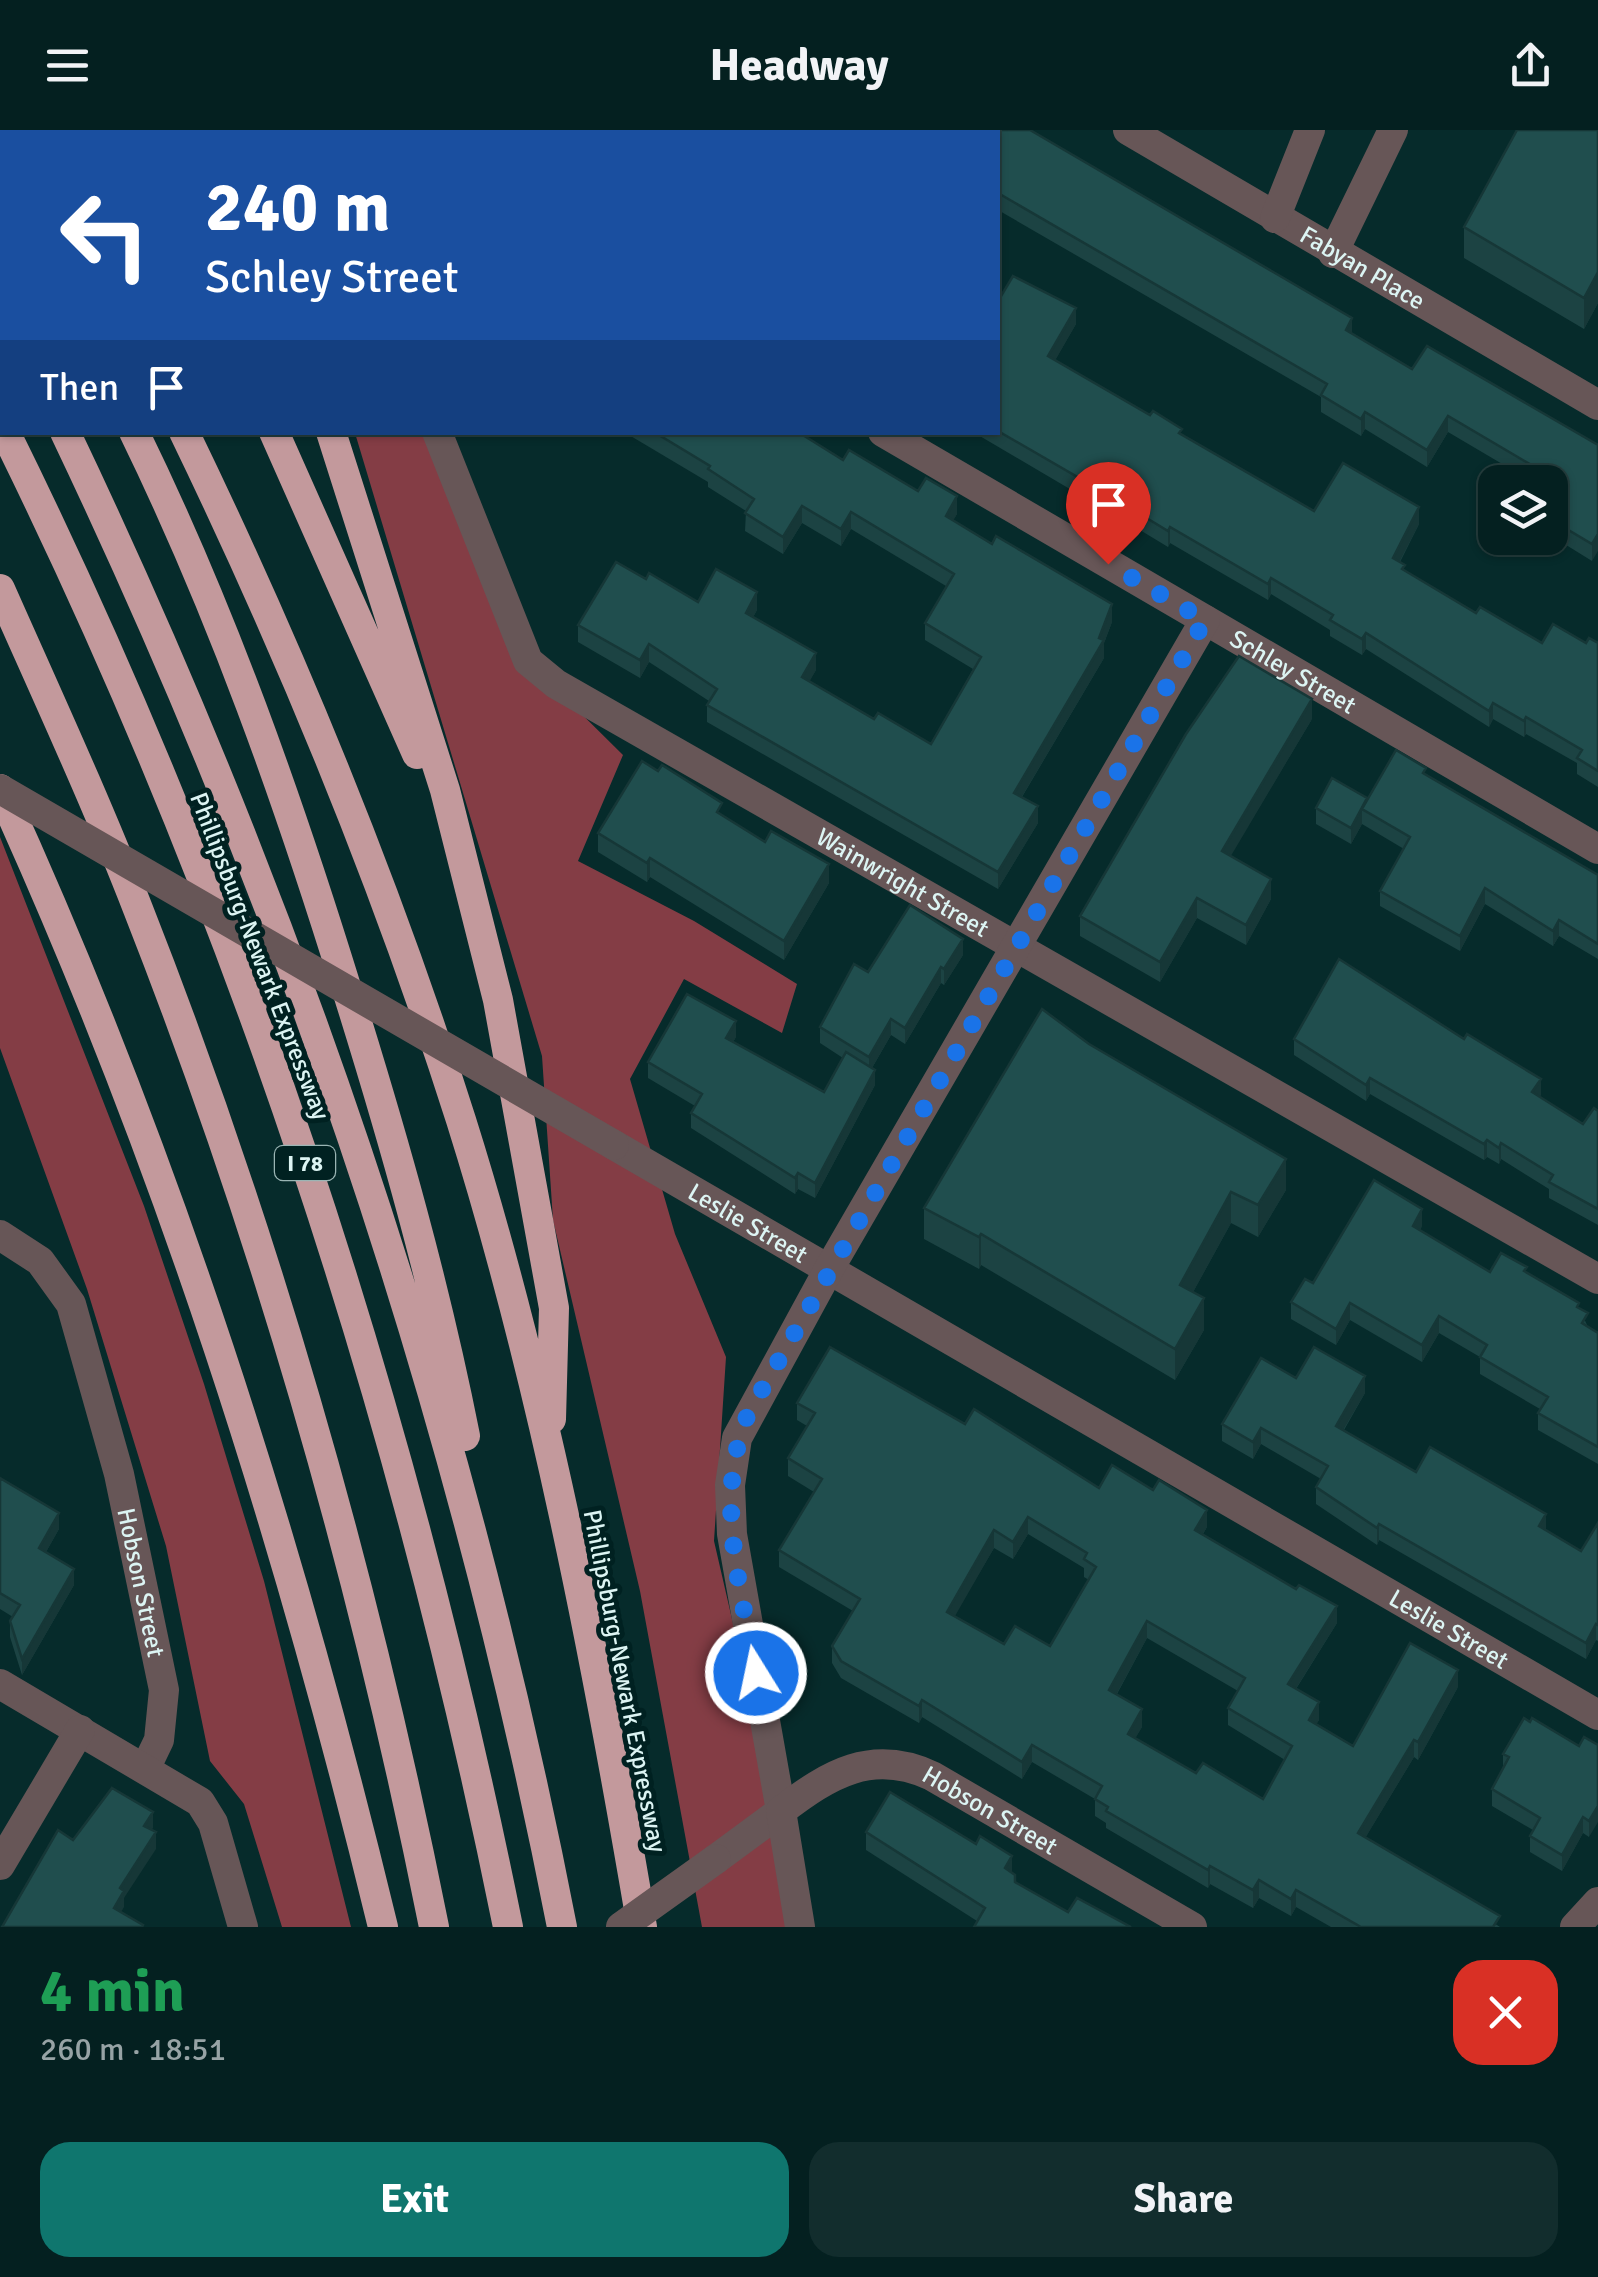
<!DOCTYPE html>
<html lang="en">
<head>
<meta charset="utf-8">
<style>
  body { margin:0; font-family:Signika,sans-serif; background:#122d2d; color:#f1f3f6; height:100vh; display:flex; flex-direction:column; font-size:38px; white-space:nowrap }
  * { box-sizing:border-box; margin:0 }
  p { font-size:32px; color:#97a3a5 }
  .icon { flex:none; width:55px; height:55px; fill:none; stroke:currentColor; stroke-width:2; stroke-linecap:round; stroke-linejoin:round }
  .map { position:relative; height:1797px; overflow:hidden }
  .panel { display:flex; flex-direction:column; background:#042020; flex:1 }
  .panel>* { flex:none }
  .banner { position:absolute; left:0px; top:0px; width:1000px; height:305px; box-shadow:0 2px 8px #0004,0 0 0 2px #253e3e; background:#1a4fa0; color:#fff; overflow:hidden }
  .fabs { position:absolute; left:1478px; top:335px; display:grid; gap:20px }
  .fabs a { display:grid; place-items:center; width:90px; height:90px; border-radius:20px; background:#042020; box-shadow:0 2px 8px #0004,0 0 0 2px #253e3e; font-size:50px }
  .pin { position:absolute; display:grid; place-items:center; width:85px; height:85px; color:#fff; margin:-102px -42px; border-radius:50% 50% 50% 0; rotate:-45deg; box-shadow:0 0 10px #0007 }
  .pin .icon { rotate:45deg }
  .me { position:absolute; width:110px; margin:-55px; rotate:350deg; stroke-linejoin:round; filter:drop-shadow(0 0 8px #0008) }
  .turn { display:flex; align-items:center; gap:35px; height:210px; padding:0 40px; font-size:45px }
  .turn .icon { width:130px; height:130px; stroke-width:2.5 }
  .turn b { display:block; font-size:70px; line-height:85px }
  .then { display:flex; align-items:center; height:95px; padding:0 40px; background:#0003; gap:20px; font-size:38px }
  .round { display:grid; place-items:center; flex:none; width:105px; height:105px; border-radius:30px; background:#122d2d }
  .overview { display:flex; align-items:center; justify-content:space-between; height:170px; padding:0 40px }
  h1 { font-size:60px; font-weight:700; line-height:75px; color:#1e9e55 }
  .button { display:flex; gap:20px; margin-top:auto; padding:20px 40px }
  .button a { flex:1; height:115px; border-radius:30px; background:#0f766e; color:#fff; font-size:40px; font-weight:700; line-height:115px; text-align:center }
  .button a+a { background:#122d2d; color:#f1f3f6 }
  header { display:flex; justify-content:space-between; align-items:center; height:130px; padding:0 40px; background:#042020; font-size:45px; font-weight:700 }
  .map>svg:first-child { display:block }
  .forest { fill:#843d45 }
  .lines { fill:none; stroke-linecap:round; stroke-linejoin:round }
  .minor { stroke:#675657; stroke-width:30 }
  .highway { stroke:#c3999c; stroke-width:30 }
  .minor-bridge { stroke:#675657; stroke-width:30 }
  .wall { fill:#1c4343; fill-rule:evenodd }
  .shaded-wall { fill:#163737 }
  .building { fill:#204e4e; stroke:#163737; stroke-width:2.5; fill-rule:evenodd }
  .route { stroke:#1a73e8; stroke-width:18; stroke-dasharray:0 32.4 }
  .labels { text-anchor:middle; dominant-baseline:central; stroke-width:10; stroke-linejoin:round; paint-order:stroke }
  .shield { fill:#002121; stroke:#9ab5b4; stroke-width:2.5 }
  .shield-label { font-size:22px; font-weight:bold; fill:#dcf4f3 }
  .street-label { font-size:25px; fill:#dcf4f3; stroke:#002121 }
</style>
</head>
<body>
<header><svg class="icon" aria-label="menu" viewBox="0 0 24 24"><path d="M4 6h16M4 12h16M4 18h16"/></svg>Headway<svg class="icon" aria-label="share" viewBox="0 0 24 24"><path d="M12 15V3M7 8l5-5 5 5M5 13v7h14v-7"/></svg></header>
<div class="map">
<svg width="1598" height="1797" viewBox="0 0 1598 1797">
  <rect width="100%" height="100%" fill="#062b2b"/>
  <path class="forest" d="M355,303H437L528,531L623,625L578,731L694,791L797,854L782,903L684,849L630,949L675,1104L726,1227L714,1411L795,1762L798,1797H702L640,1461L553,1090L542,926Z
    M0,707L144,1076L204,1254L264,1451L351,1797H282L244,1674L210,1631L166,1416L87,1159L0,918Z"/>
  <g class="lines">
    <g class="minor">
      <path d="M378,0L382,2"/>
      <path id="s1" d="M1128,0L1598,275"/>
      <path d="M1275,88L1310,0"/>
      <path d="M1333,123L1393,0"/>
      <path id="s2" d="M437,302L528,531L556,554L1598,1149"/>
      <path id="s3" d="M883,302L1598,719"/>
      <path id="s4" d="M614,1015L1598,1585"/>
      <path id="s5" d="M0,1105L40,1131L71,1174L119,1344L164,1560L159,1610L146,1637"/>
      <path d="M0,1554L200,1672L213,1693L243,1797"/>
      <path d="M716,1729L781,1681L732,1404L730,1355L737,1308L829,1139L1205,490"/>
      <path d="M0,1735L80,1600"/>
      <path id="s6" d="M800,1797L781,1681C829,1644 872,1618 932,1646L1192,1797"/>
      <path d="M1575,1797L1598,1772"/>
    </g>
    <path class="highway" d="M26,0L27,2
      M118,0L119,2
      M228,0V2
      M0,44L2,49
      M0,170L2,175
      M5,302C239,775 404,1281 508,1797
      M65,302C293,780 461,1278 562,1797
      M134,302C222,482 288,669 347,860C393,1007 435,1154 465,1306
      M184,302C292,525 386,754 461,990C542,1247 597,1531 642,1797
      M274,302L417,624
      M331,302L445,660L498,870L554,1178L551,1289
      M0,459C47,565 96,671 138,779C267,1107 365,1451 434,1797
      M0,659C168,1027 288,1405 383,1797"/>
    <path class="minor-bridge" d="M0,659L614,1015
      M621,1797L716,1729"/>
  </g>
  <path class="wall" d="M860,0H1030L1352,204L1412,239L1598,315L1592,431L1550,405V374L1555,365L1550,362V352H1533L1448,302L1427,337L1365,299L1361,306L1321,282V267L998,80V2H864Z
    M1598,0V173L1584,199L1464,128V97Z
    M998,171L1076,194L1055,230L1314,381L1419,394L1400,432L1405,441L1476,483L1542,513H1598V657L1577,644V633L1526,604L1524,607L1493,589L1489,597L1366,519L1362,525L1330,506V500L1271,464L1268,470L1170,413L1168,417L1135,397L1127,399L1102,384V378L973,302H998Z
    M624,302H798L843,330L957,384L953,390L1112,492L1104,513V528L1022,667L1038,693L998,759L707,592V575L709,571L649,532L640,548L578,512V495L646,449L698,472L757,480L753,487L816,540L809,551L874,589L931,614L973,539L925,510V493L946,456L851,399L841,416L802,393L783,424L745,401L746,381L708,357V352Z
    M1312,589L1230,726L1271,769L1246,815L1197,788L1160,852L1080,806V786Z
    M1426,645L1598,745V829L1559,806L1553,816L1485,774L1460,821L1380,776V761L1404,719L1362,694L1351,714L1316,694V678L1367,668Z
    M722,686L829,753L784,830L650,747L647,752L598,722V703Z
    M963,825L944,855L941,853L905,914L891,905L872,938L875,955L815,1068L798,1059L795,1064L691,998V983L695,976L648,948V932L736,907L733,912L824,962L843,928L820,913V897L868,842Z
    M1042,879L1286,1060L1258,1107L1231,1093L1193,1162L1204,1200L1175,1250L981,1135L979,1139L924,1109V1078Z
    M1294,909L1541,965L1539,967L1583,994L1598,981V1095L1549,1068V1059L1501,1029L1499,1034L1487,1027L1484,1030L1370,964L1366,971L1294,925Z
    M1422,1096L1420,1100L1490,1142H1527L1579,1178L1588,1197L1598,1203V1334L1538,1300V1283L1540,1279L1480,1244V1227L1439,1203L1422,1232L1350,1190L1336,1215L1291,1189V1172L1313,1153Z
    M1296,1248L1365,1263L1344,1300L1416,1342L1546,1400L1581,1421L1598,1393V1511L1596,1510L1586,1529L1379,1410L1377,1415L1316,1374V1357L1321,1349L1261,1314L1253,1329L1222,1311V1294Z
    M797,1273L965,1294L1099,1358L1207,1397L1203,1404L1337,1493L1296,1559L1319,1590L1316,1594L1353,1616L1458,1557L1418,1630L1414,1627L1365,1708L1500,1797H1331L1296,1777L1291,1786L1259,1768L1253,1778L1210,1754L1208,1758L1106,1698V1693L1095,1686V1669L1032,1632L1022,1649L922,1587L919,1593L841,1548L832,1533V1516L853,1481L779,1437V1420L814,1362L788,1346V1328L807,1296L797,1290ZM1028,1404L1084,1438V1447L1089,1450L1050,1516L1004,1514L954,1486L994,1418L1013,1429ZM1147,1508L1238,1561L1228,1578V1595L1285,1630L1263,1669L1196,1643L1135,1608L1142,1597L1117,1564Z
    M0,1348L59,1399L46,1422L74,1455L22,1545L10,1507V1491L13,1487L0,1479Z
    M1530,1592L1579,1616L1598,1615L1589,1707L1583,1703L1562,1741L1530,1722V1706L1533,1700L1492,1676V1659L1503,1637V1624Z
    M866,1702L1012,1743L1015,1752L1068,1782L977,1791L866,1720Z"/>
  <path class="shaded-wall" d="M1598,142V173L1584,199V168Z
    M1076,178V194L1048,243V226Z
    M1352,188V205L1346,200Z
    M1365,282V299L1361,306V289Z
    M1448,286V302L1427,337V320Z
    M957,366V384L946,403V386Z
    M802,376V393L783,424V407Z
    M1419,377V394L1393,444V428Z
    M1135,381V397L1127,399V383Z
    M851,382V399L841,416V399Z
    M1170,397V413L1168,417V401Z
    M1598,404V421L1592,431V414Z
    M1271,448V464L1268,470V454Z
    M757,462V480L746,500V483Z
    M1112,474V492L1104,513V528L1014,680V663L1099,508Z
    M1366,503V519L1362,525V509Z
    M649,514V532L640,548V530Z
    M816,523V540L802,565V547Z
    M1312,569V589L1222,741V721Z
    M1493,573V589L1489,597V581Z
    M1526,587V604L1524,607V591Z
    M1038,676V693L998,759V742Z
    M1362,679V694L1351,714V698Z
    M650,728V747L647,752V733Z
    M829,734V753L784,830V811Z
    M1271,749V769L1246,815V795Z
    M1485,758V774L1460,821V806Z
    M1197,768V788L1160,852V832Z
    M1559,790V806L1553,816V801Z
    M963,809V825L944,855V839Z
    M941,837V853L905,914V898Z
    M891,889V905L869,943V927Z
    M736,891V907L726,924V908Z
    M875,940V955L815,1068V1053Z
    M1370,948V964L1366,971V955Z
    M1541,949V965L1532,978V962Z
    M1487,1010V1027L1484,1030V1014Z
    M1501,1013V1029L1499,1034V1018Z
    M1286,1029V1060L1258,1107V1075Z
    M798,1043V1059L795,1064V1048Z
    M1231,1062V1093L1180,1186V1155Z
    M1422,1079V1096L1413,1112V1096Z
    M981,1104V1135L979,1139V1107Z
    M1204,1168V1200L1175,1250V1219Z
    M1350,1173V1190L1336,1215V1199Z
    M1439,1186V1203L1422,1232V1215Z
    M1365,1246V1263L1336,1312V1296Z
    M1261,1298V1314L1253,1329V1312Z
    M1207,1380V1397L1195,1417V1400Z
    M59,1383V1399L39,1434V1418Z
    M1546,1384V1401L1539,1396Z
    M1028,1387V1404L1013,1429V1412Z
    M1379,1394V1410L1377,1415V1398Z
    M994,1400V1418L947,1500V1482Z
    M74,1439V1455L22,1545V1529Z
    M1337,1476V1493L1288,1571V1554Z
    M1147,1491V1508L1109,1578V1560Z
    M1596,1494V1510L1586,1529V1513Z
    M1458,1540V1557L1418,1630V1612Z
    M922,1570V1587L919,1593V1576Z
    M1319,1572V1590L1309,1607V1590Z
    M1142,1579V1597L1128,1621V1604Z
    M1414,1610V1627L1358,1720V1703Z
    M1032,1615V1632L1022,1649V1632Z
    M1598,1676V1692L1589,1707V1691Z
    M153,1682V1698L144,1712V1696Z
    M1583,1687V1703L1562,1741V1725Z
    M156,1702V1719L124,1768V1777L114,1795V1778L120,1758Z
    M1012,1726V1744L1005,1738Z
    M1210,1736V1754L1208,1758V1740Z
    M1259,1750V1768L1253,1778V1760Z
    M1296,1760V1777L1291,1786V1769Z"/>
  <path class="building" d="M482,0H656L655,1L657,2H487Z
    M889,0H1030L1352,188L1346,200L1412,239L1427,216L1598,315V404L1592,414L1550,389V374L1562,353L1448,286L1427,320L1365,282L1361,289L1321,265L1327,254L998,63V2H893Z
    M1517,0H1598V142L1584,168L1464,97Z
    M1013,146L1076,178L1048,226L1150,285L1153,281L1182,299L1179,303L1314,381L1343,333L1419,377L1393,428L1405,435L1402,439L1476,483L1480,477L1542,513L1553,494L1586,513L1589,508L1598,513V641L1577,628L1582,620L1526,587L1524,591L1493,573L1489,581L1366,503L1362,509L1330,490L1333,485L1271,448L1268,454L1170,397L1168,401L1135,381L1127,383L1102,368L1105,363L998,301V171Z
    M654,302H798L843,330L849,320L918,361L926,348L957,366L946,386L992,414L996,406L1112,474L1099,508L1104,510L1014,663L1038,676L998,742L707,575L717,559L649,514L640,530L578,495L616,432L646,449L649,443L698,472L716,439L757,462L746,483L816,523L802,547L874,589L878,583L931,614L981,527L925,493L954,444L851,382L841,399L802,376L783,407L745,383L754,369L708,339L710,336Z
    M1239,526L1312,569L1222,721L1271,749L1246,795L1197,768L1160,832L1080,786L1186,604Z
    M1396,620L1426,638L1423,643L1598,745V814L1559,790L1553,801L1485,758L1460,806L1380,761L1410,707L1362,679Z
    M642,631L658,641L662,635L722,673L717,682L765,712L771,701L829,734L784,811L650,728L647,733L598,703Z
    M1332,648L1367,668L1351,698L1316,678Z
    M910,775L963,809L944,839L941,837L905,898L891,889L869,927L820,897L854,834L868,842Z
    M1339,829L1464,909L1467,904L1541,949L1532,962L1583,994L1594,978L1598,981V1079L1549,1052L1553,1045L1501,1013L1499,1018L1487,1010L1484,1014L1370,948L1366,955L1294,909Z
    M687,864L736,891L726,908L824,962L846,922L875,940L815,1053L798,1043L795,1048L691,983L702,964L648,932Z
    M1042,879L1089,914L1286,1029L1258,1075L1231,1062L1180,1155L1204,1168L1175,1219L981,1104L979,1107L924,1078Z
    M1374,1050L1422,1079L1413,1096L1490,1142L1501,1123L1527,1137L1524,1141L1579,1173L1577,1177L1588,1183L1582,1193L1598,1203V1317L1538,1283L1548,1267L1480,1227L1487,1215L1439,1186L1422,1215L1350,1173L1336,1199L1291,1172L1305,1149L1313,1153Z
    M830,1217L965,1294L974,1279L1099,1358L1112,1335L1153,1360L1159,1350L1207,1380L1195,1400L1296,1459L1299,1455L1337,1476L1288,1554L1319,1572L1309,1590L1353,1616L1410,1513L1458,1540L1418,1612L1414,1610L1358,1703L1500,1786L1493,1797H1361L1296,1760L1291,1769L1259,1750L1253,1760L1210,1736L1208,1740L1106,1681L1108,1677L1095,1669L1102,1656L1032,1615L1022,1632L922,1570L919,1576L841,1531L832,1516L860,1469L779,1420L822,1349L788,1328L815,1283L797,1273ZM1028,1387L1087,1423L1084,1429L1096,1437L1050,1516L1015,1496L1004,1514L947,1482L994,1400L1013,1412ZM1147,1491L1245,1548L1228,1578L1292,1616L1263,1669L1203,1633L1196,1643L1128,1604L1142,1579L1109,1560Z
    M1314,1217L1365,1246L1336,1296L1416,1342L1430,1317L1546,1384L1539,1396L1581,1421L1598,1393V1495L1596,1494L1586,1513L1379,1394L1377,1398L1316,1357L1328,1336L1261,1298L1253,1312L1222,1294L1261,1228L1296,1248Z
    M0,1348L59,1383L39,1418L74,1439L22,1529L10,1491L20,1475L0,1463Z
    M1524,1588L1530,1592L1532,1588L1579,1616L1584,1607L1598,1615V1676L1589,1691L1583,1687L1562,1725L1530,1706L1540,1688L1492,1659L1509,1627L1503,1624Z
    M112,1658L153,1682L144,1696L156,1702L120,1758L124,1761L114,1778L143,1795L142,1797H2L58,1700L73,1710Z
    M890,1662L976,1714L980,1706L1012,1726L1005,1738L1015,1745V1752L1068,1782L1077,1768L1131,1797H974L985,1778L866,1702Z"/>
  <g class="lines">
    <path class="route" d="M756,1543C741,1457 713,1369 748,1284L1205,490L1108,434"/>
  </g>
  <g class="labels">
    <rect class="shield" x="275" y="1016" width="60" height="34" rx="8"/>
    <g class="shield-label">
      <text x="305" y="1033">I 78</text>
    </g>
    <g class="street-label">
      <text stroke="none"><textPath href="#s1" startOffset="272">Fabyan Place</textPath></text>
      <text stroke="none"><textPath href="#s3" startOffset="475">Schley Street</textPath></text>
      <text stroke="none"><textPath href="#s2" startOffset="682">Wainwright Street</textPath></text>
      <text transform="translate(260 826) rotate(69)">Phillipsburg-Newark Expressway</text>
      <text stroke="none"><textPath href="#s4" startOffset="155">Leslie Street</textPath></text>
      <text stroke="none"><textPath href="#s5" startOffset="388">Hobson Street</textPath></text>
      <text stroke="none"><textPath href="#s4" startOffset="965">Leslie Street</textPath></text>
      <text transform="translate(625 1551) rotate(79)">Phillipsburg-Newark Expressway</text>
      <text stroke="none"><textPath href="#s6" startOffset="350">Hobson Street</textPath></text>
    </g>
  </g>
</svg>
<div class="fabs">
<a><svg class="icon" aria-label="layers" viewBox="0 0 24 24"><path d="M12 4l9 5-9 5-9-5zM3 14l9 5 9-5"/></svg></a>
</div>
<div class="pin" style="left:1108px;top:434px;background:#d93025"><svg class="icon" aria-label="arrive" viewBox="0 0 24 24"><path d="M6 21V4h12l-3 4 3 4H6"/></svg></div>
<svg class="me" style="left:756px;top:1543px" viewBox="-20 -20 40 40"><circle r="17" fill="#1a73e8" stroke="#fff" stroke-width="3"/><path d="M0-11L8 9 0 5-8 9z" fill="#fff"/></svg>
<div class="banner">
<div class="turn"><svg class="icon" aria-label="left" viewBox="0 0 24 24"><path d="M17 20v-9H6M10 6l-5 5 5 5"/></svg><div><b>240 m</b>Schley Street</div></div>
<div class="then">Then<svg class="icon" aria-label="arrive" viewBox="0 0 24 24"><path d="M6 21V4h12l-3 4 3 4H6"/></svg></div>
</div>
</div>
<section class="panel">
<div class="overview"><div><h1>4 min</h1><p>260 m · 18:51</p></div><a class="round" style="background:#d93025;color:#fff"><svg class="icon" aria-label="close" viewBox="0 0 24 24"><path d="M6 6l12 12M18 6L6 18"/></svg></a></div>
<div class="button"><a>Exit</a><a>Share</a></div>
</section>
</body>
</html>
